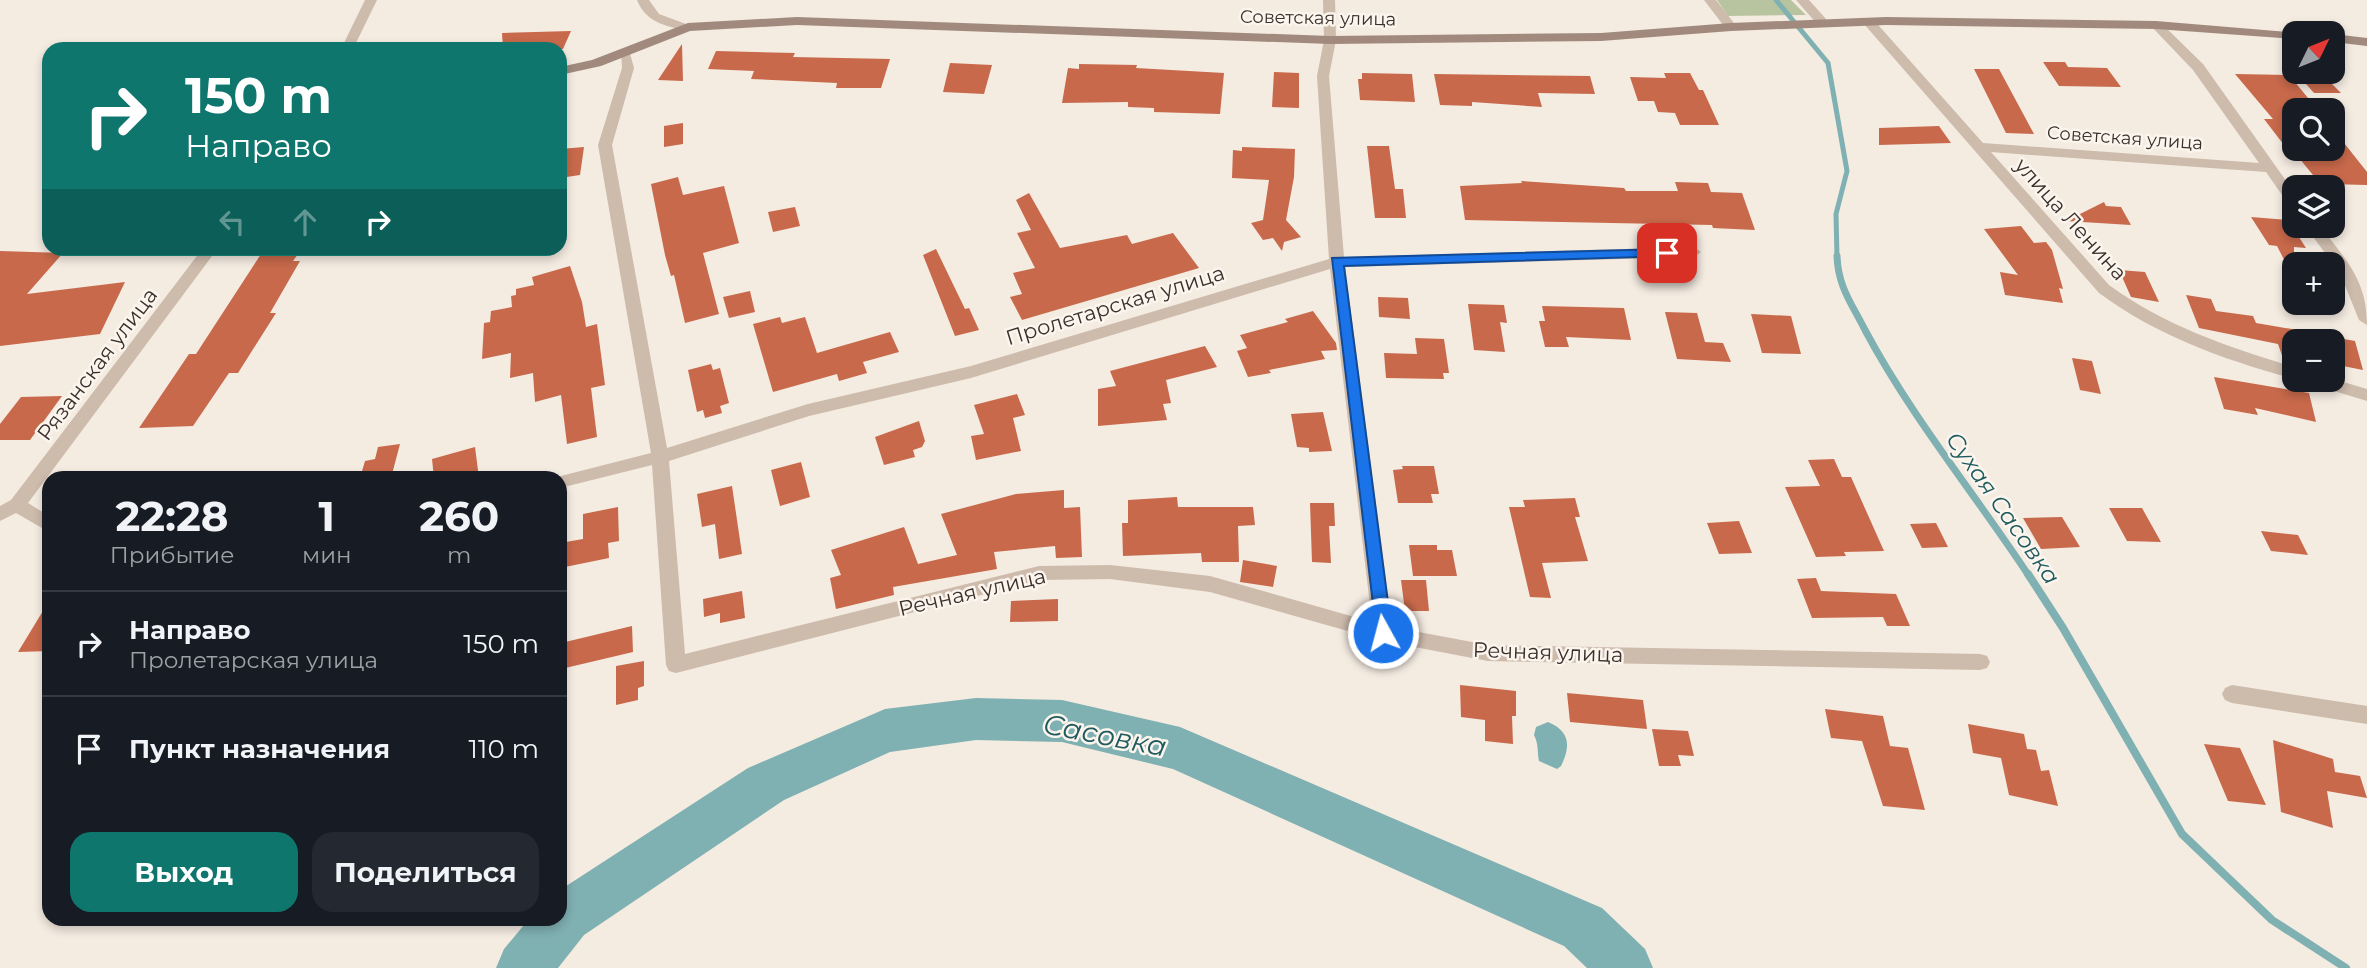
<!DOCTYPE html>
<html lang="ru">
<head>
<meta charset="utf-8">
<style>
  body { margin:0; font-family:Montserrat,sans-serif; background:#242831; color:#f1f3f6; height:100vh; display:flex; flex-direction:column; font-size:26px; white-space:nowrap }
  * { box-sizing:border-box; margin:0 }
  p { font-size:23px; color:#9ea1a6 }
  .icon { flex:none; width:38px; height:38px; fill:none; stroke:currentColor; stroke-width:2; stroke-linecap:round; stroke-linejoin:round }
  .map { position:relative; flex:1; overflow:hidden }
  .side { position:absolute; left:42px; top:471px; width:525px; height:455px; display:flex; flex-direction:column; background:#171b24; border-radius:21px; box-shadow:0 4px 10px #0003 }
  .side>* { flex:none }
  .hud { position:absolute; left:42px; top:42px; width:525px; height:214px; border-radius:21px; box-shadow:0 4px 10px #0003; background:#0f766e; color:#fff; overflow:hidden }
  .needle { width:46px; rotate:47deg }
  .buttons { position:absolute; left:2282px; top:21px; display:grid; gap:14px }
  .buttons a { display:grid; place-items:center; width:63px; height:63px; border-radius:14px; background:#171b24; box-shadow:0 4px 10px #0003; font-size:35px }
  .pin { position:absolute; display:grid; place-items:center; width:60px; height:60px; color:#fff; margin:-30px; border-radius:14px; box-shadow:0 4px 10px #0006 }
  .me { position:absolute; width:77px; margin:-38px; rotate:353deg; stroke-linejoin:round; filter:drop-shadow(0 0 5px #0008) }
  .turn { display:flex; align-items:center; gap:24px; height:147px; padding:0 28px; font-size:32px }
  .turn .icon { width:91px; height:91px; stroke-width:2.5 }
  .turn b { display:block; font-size:49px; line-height:60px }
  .lanes { display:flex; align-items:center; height:66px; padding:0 28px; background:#0003; justify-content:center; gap:35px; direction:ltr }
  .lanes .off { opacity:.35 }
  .eta { display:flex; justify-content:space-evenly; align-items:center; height:119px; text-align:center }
  .eta b { font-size:42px; font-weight:700; line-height:49px }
  .primary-button { display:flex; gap:14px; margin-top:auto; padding:14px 28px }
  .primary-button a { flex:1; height:80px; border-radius:21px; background:#0f766e; color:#fff; font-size:28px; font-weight:700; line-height:80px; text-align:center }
  .primary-button a+a { background:#242831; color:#f1f3f6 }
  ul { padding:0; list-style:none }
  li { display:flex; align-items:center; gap:21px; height:105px; padding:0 28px; border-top:2px solid #363941 }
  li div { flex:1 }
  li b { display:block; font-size:26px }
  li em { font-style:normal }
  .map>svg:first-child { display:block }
  .green { fill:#b8c4a0 }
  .water { fill:#7fb0b2 }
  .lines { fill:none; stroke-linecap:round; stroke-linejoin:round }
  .stream-far2 { stroke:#7fb0b2; stroke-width:5 }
  .stream-far1 { stroke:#7fb0b2; stroke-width:7 }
  .stream { stroke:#7fb0b2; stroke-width:8 }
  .river { fill:#7fb0b2; fill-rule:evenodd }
  .building { fill:#c8694b }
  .street { fill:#cdbbac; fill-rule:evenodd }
  .secondary { fill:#a18a7d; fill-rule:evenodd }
  .route { fill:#1a73e8; stroke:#114b97; stroke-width:2 }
  .labels { text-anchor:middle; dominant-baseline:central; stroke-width:5; stroke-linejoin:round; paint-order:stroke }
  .far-street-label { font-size:18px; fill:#3b302b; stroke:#fbf5ee }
  .street-label { font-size:21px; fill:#3b302b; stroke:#fbf5ee }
  .water-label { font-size:23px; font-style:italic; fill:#1f5a5e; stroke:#fbf5ee }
  .near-water-label { font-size:28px; font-style:italic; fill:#1f5a5e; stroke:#fbf5ee }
</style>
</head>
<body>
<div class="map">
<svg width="2367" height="968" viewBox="0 0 2367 968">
  <rect width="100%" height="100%" fill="#f4ebe1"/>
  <path class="green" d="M1717,0H1791L1806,15L1728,16Z"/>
  <path class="water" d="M1548,722C1570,731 1571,746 1561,766L1557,769L1539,761C1537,751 1539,745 1534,735L1536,727Z"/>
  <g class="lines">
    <path class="stream-far2" d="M1776,0L1828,63L1847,171L1836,214L1837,258"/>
    <path class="stream-far1" d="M1837,256C1838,287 1852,304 1865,330C1912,418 1975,494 2029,576"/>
    <path class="stream" d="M2028,574L2063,628L2182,834L2272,920L2346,968"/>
    <path class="river" d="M976,698L1062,700L1180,727L1602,908L1645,949L1653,968H1587L1564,946L1173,769L1062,742L976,740L890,752L784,800L584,935L558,968H496L504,949L529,919H560V890L748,768L885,709Z"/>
  </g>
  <path class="building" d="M571,31L563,49H503L502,33Z
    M682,44L683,81L658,80Z
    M716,51L795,53L793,57L890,59L881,88H836L837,83L751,79L754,71L708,69Z
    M2043,62H2065L2068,67L2107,68L2121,87L2059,86Z
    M950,63L992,65L984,94L943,92Z
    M1079,64L1137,65L1136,68L1224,73L1220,114L1154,112V108L1128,107V102L1062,103L1068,68L1079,69Z
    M1974,69H1999L2034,134L2006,133Z
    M1274,72L1299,73V108L1272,107Z
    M1362,73L1412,74L1415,102L1360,100L1358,79H1362Z
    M1664,73H1690L1699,90H1703L1719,125H1680L1675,113L1658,112L1654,101H1638L1630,77L1666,78Z
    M1434,74L1590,76L1595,94L1538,93L1542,107L1472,102V106L1440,105Z
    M2235,74L2289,75L2318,110H2294V149H2333V129L2367,172V185L2328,184L2320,175H2313L2294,152V158L2264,119H2273Z
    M2298,75H2323L2341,93H2314Z
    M683,123V144L664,147V126Z
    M1939,126L1951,143L1879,145V128Z
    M1367,146H1389L1395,189H1403L1406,218H1375Z
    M584,147L580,175L560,178V149Z
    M1242,147L1295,149L1294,177L1286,220L1301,237L1284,242L1282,251L1273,238L1263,240L1251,223L1263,220L1269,180L1232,178L1233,150L1242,151Z
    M678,177L683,195L724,186L739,243L703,253L719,314L685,323L674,275L671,276L665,255L651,184Z
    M1521,181L1624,188L1626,191H1678L1675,182L1708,183L1711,192L1742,193L1755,230L1713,228L1712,225L1465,220L1460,186L1522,183Z
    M1029,193L1060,248L1127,235L1132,244L1173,233L1199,268L1022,320L1010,297L1022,294L1013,273L1035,268L1017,233L1031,230L1016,200Z
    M2104,202L2106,206L2121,207L2131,225L2066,221Z
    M795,207L800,226L773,232L768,212Z
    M2251,217L2288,220L2306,248L2294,247V279L2277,246L2269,245Z
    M2021,226L2034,243L2046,242L2052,250L2063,289L2059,288L2063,303L2005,295L2000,272L2018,275L1984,229Z
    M936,249L965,309L969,308L979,330L955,336L923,255Z
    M0,251L63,253L27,294L125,282L100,334L0,346Z
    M261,254H298L293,261H300L270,313H276L238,373H229L193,426L139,428L189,354H196Z
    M570,266L582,302L586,327L597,324L605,385L591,388L597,437L567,444L561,395L535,402L533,373L510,378L511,353L482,359L484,323L490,322L491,311L512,307L511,296L516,295V289L534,285L532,277Z
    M2119,270L2145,272L2159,302L2131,297Z
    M750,291L755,312L729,318L723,297Z
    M2186,295L2211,299L2216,311L2253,316L2256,323L2309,332L2307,341H2294V364L2284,361L2278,344L2199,328Z
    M1378,297L1408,298L1410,319L1379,317Z
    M1468,304L1504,305L1507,323L1500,322L1505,352L1474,350Z
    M1542,306L1624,308L1631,340L1566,337L1569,347H1545L1539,321H1545Z
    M1313,311L1336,343L1337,350L1321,351L1325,359L1269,370L1271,373L1248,377L1237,351L1247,348L1240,335L1288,322L1285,319Z
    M1665,312L1697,313L1705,342L1723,343L1731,362L1677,359Z
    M1751,314L1791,316L1801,354L1762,353Z
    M780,317L782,323L805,317L817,353L890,332L899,352L863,362L867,373L839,381L837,374L773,392L753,324Z
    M2333,337L2355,341L2363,370L2333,364Z
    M1415,338L1444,339L1449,373H1443L1444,379L1386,378L1384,353L1417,354Z
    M1205,346L1217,367L1166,380L1171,403L1163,404L1167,420L1098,426V389L1116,386L1110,371Z
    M2072,358L2092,361L2101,394L2080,390Z
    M711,364L713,370L720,368L729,403L720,406L722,413L705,418L703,410L697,412L688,370Z
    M2214,377L2309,393L2316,422L2255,408L2258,415L2224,409Z
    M1017,394L1025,415L1013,418L1021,451L976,460L971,436L984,434L974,405Z
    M62,396L30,440H0V424L21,397Z
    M1323,412L1332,451L1309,452V448L1297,447L1291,414Z
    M919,421L925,441L922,447L913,450L915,457L884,465L875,437Z
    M400,444L391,478H360L365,461L375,459L378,447Z
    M475,447L479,478H434L432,459Z
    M1834,459L1842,477H1851L1884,551L1844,552L1846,556L1816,557L1785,487L1820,486L1808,460Z
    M801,462L810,497L780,506L771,470Z
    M1402,466H1434L1439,494H1431L1433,503H1398L1393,470L1403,469Z
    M732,486L742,554L719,559L715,524L702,527L697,494Z
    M1064,490V508L1080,507L1082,557L1056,558L1055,546L994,552L997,569L893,587L894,595L836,609L830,578L841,575L831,550L904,527L918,564L957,555L941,514L1016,494Z
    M1177,497L1178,507H1253L1255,525L1238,526L1239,562H1202L1201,553L1123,556L1122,523H1128V500Z
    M1575,498L1580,517H1575L1588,561L1542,563L1551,598L1530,597L1509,507H1525L1523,500Z
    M1310,503H1334L1335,526H1329L1331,563L1312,562Z
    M618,507L619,541L608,543L609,558L560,568V543L583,539V514Z
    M2109,508H2142L2161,542L2127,541Z
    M2062,517L2080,547L2041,549L2023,518Z
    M1739,521L1752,553L1719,554L1707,523Z
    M1936,523L1948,547L1922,548L1910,524Z
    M2261,531L2298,535L2308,555L2271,551Z
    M1409,545H1437V550H1452L1457,576H1413Z
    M1243,560L1277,566L1273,587L1240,582Z
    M1816,578L1821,591L1896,594L1910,626H1887L1883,617L1812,618L1797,579Z
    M1401,580H1426L1429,611H1405Z
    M742,591L745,618L720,623V613L704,617L703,599Z
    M1058,599V621L1010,622L1011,601Z
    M49,601V651L18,652Z
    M632,626L633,652L561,669V643Z
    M644,661V686L638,688V700L616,705V666Z
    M1460,685L1516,691V716H1512L1513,744L1485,741V720L1461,717Z
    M1567,693L1643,700L1647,729L1570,722Z
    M1825,709L1883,716L1890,746L1908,748L1925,810L1883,806L1862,741L1831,738Z
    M1968,724L2024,734L2027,749L2036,750L2041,771L2049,770L2058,806L2009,795L2001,758L1973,753Z
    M1652,729L1688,731L1694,756L1678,755L1681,766H1659Z
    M2273,740L2333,759L2335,772L2360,776L2367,798L2327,791L2333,828L2281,812Z
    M2204,744L2240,748L2266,805L2228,801Z"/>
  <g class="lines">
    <path class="street" d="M365,0H377L353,49H341Z
      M637,0H649L659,14L694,27L688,31C666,26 646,23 637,0Z
      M1323,0H1335L1336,40L1329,76L1344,257L1694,247L1701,252L1694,257L1345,267L1392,627L1488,645L1980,654L1987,656L1990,662L1987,668L1980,670L1488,661L1383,641L1210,592L1110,579L1039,580L676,673L669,671L666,665L652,465L560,488V478H553L651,453L598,145L622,68L621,50H629L634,68L612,145L667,448L808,404L971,366L1329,259L1317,76L1324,40ZM1330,269L1372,622L1210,576L1110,565L1039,566L685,654L669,461L809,416L971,378Z
      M1704,0H1716L1737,27L1735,30H1727Z
      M1796,0H1809L1826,19V25H1818Z
      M1864,18H1872L1983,143L2259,163L2193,70L2150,25L2160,22L2203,64L2294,192V206L2289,205L2266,172L1991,152L2109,285C2165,326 2228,347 2294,367V379C2225,360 2157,336 2099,293L1864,24Z
      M2305,226H2320C2346,260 2367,280 2367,325L2359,320L2340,273Z
      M203,248H218L28,503L49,516V532L16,513L0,521V506L11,500Z
      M2333,379L2367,389V401L2311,384L2309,380Z
      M2232,685L2367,706V724L2232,703L2225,700L2222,694L2225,688Z"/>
    <path class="secondary" d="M797,17L1330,36L1601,33L1731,23L1886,17L2156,21L2299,33H2294V39L2156,29L1886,25L1731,31L1601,41L1330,44L797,25L690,31L601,66L560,75V67L592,60L688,23Z
      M2333,34L2367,38V46L2333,42Z"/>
  </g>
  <path class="route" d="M1667,249L1673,253L1671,256L1344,266L1392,633L1383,640L1377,638L1332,258Z"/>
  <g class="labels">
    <g class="far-street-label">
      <text transform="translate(1318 18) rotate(1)">Советская улица</text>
      <text transform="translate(2125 138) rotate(4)">Советская улица</text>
    </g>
    <g class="street-label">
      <text transform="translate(2071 219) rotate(48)">улица Ленина</text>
      <text transform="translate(1115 305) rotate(-17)">Пролетарская улица</text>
      <text transform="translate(97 364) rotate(-53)">Рязанская улица</text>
      <text transform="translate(972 592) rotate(-13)">Речная улица</text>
      <text transform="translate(1548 652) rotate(2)">Речная улица</text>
    </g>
    <g class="water-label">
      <text transform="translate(2003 508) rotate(55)">Сухая Сасовка</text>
    </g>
    <g class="near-water-label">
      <text transform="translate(1105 735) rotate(11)">Сасовка</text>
    </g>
  </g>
</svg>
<div class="buttons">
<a><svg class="needle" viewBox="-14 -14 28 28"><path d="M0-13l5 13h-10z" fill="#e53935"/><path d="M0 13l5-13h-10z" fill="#9ea1a6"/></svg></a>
<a><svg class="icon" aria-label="search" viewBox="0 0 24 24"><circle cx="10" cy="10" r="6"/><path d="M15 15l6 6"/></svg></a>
<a><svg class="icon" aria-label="layers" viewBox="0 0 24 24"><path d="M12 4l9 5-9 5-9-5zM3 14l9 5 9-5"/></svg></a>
<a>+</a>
<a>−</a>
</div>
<div class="pin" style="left:1667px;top:253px;background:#d93025"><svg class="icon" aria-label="arrive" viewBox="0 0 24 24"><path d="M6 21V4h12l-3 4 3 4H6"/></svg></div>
<svg class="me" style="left:1383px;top:633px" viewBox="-20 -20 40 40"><circle r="17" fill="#1a73e8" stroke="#fff" stroke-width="3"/><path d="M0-11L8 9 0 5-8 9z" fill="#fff"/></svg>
<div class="hud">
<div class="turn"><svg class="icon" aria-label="right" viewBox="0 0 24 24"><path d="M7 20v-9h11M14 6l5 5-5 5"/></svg><div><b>150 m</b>Направо</div></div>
<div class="lanes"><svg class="icon off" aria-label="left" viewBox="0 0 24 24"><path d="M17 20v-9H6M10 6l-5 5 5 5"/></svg><svg class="icon off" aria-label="ahead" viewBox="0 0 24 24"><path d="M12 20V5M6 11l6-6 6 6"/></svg><svg class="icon" aria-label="right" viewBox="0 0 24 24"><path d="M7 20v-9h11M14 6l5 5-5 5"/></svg></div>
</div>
<section class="side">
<div class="eta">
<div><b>22:28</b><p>Прибытие</p></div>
<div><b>1</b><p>мин</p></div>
<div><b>260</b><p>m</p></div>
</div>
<ul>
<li><svg class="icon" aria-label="right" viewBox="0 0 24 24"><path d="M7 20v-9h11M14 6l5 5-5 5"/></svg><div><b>Направо</b><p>Пролетарская улица</p></div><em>150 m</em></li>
<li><svg class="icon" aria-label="arrive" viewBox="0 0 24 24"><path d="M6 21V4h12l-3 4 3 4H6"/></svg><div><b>Пункт назначения</b></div><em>110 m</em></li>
</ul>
<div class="primary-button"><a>Выход</a><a>Поделиться</a></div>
</section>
</div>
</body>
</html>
